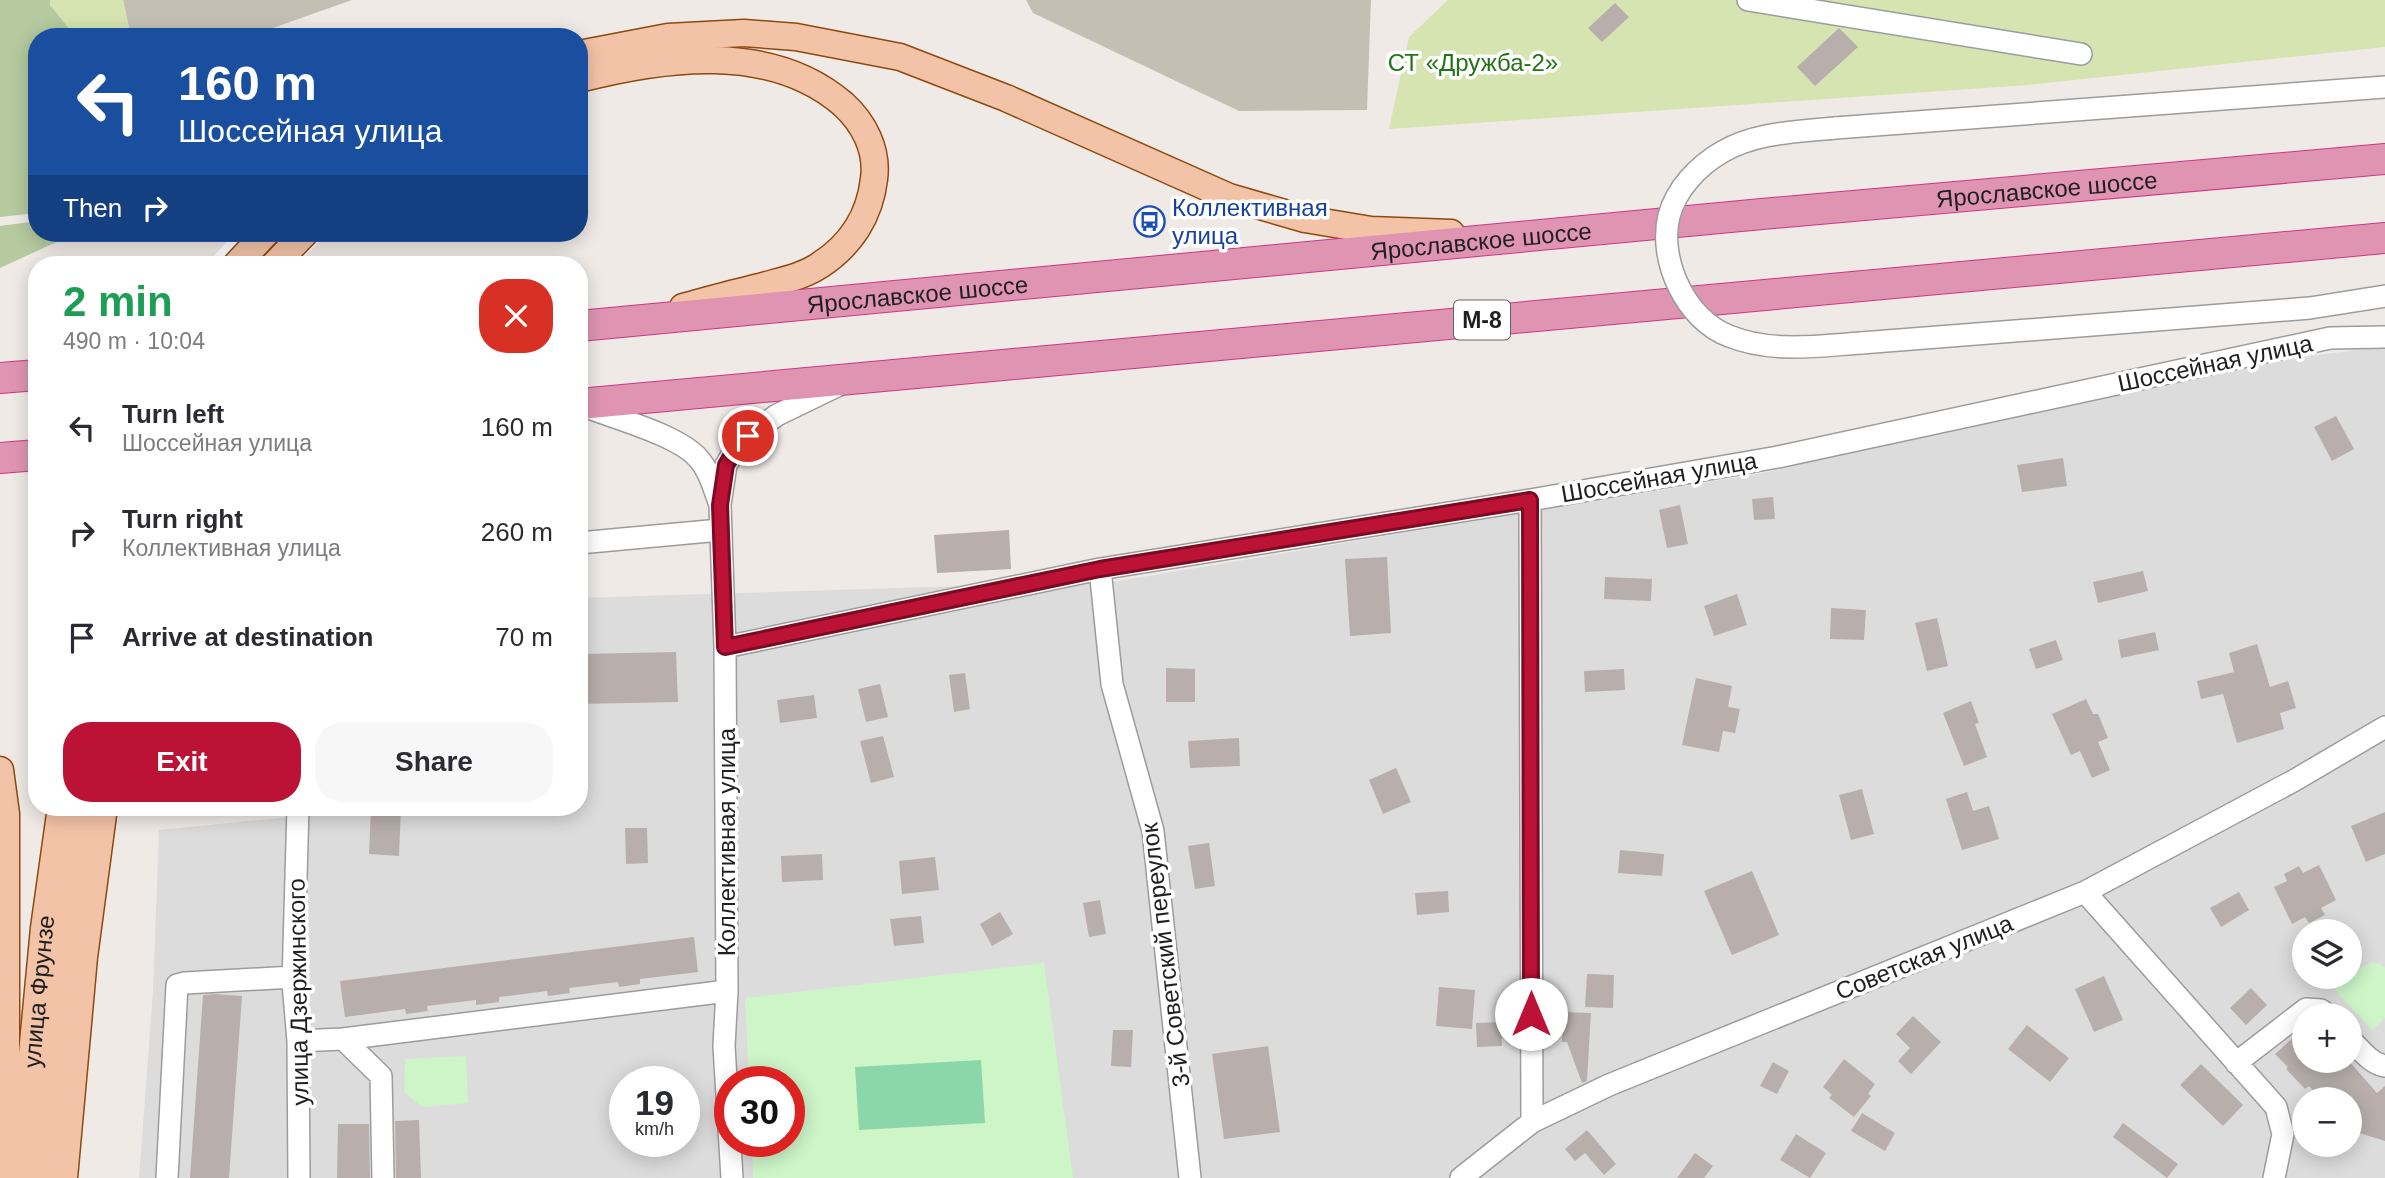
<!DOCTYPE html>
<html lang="en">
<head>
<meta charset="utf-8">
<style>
  body { margin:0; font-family:Arial,sans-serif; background:#f7f7f7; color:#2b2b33; height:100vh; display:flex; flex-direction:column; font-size:26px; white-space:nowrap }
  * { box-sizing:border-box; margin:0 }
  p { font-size:23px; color:#7c7c81 }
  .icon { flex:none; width:38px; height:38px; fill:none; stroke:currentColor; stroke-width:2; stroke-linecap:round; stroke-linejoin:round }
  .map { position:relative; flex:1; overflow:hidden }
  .side { position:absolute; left:28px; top:256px; width:560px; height:560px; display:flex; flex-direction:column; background:#fff; border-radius:28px; box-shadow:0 4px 18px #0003 }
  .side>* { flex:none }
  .guide { position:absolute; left:28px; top:28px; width:560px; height:214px; border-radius:28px; box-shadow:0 4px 18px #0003; background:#1a4fa0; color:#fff; overflow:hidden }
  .buttons { position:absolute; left:2292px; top:919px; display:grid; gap:14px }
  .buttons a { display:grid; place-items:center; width:70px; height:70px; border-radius:50%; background:#fff; box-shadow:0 4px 18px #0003; font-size:35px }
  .speed { position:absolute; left:609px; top:1066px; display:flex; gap:14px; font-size:35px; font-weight:700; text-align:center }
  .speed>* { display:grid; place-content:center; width:91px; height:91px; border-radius:50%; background:#fff; box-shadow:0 4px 18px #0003; line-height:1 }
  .speed small { font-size:18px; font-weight:400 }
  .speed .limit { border:10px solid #d22; background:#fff; color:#111 }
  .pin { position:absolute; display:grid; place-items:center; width:60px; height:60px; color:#fff; margin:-30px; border:4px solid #fff; border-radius:50%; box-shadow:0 2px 7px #0007 }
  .me { position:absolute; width:77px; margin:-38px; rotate:0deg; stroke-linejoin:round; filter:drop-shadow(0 0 5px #0008) }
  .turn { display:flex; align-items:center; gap:24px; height:147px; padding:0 35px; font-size:32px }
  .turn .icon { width:91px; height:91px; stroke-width:2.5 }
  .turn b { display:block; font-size:49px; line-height:60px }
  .then { display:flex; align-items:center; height:66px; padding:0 35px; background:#0003; gap:14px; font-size:26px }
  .round { display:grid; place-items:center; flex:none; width:74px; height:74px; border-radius:28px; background:#f7f7f7 }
  .head { display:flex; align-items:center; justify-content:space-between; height:119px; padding:0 35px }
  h1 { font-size:42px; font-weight:600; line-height:52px; color:#1e9e55 }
  .action { display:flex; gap:14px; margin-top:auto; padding:14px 35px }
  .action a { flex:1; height:80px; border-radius:28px; background:#bc1235; color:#fff; font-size:28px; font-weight:600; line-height:80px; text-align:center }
  .action a+a { background:#f7f7f7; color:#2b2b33 }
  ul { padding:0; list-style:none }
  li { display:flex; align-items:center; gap:21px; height:105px; padding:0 35px }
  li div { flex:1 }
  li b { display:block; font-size:26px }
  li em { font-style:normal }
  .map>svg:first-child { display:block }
  .residential { fill:#dddcdc; fill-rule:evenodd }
  .construction { fill:#c3c0b3 }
  .grass { fill:#d5e4b1 }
  .forest { fill:#b5ca9f }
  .park { fill:#cdf5c8 }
  .pitch { fill:#8cd7aa }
  .parking { fill:#dbdbdb }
  .pier { fill:#fff }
  .building { fill:#b8afac }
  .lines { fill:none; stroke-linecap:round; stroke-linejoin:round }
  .minor-casing { stroke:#9c9c9c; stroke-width:24 }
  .major-casing { stroke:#8d490e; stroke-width:29 }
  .highway-casing { stroke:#cb3687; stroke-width:32 }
  .minor { stroke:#fff; stroke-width:21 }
  .major { stroke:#f3c3a7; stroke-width:26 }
  .highway { stroke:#df95b2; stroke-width:30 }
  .minor-bridge-casing { stroke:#9c9c9c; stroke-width:24; stroke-linecap:butt }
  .minor-bridge { stroke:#fff; stroke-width:21 }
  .route-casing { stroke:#7a0c22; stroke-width:18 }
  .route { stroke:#bc1235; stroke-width:12 }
  .labels { text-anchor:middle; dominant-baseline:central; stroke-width:7; stroke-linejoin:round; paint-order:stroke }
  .shield { fill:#fff; stroke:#626262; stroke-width:2 }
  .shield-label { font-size:23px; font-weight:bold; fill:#1f1f1f }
  .park-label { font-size:24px; fill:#217516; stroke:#fff }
  .street-label { font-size:24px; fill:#1f1f1f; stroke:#fff }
  .transit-label { font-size:24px; fill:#164399; stroke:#fff; text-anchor:start }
</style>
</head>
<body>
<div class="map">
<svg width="2385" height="1178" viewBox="0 0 2385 1178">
  <rect width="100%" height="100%" fill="#efeae6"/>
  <path class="residential" d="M2385,347V1178H139L153,991L159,830L320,814L321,807H579V598L1118,581L1768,472L2239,364ZM2305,931H2350V976H2305ZM2305,1015H2350V1060H2305ZM625,1082H684V1141H625ZM730,1082H789V1141H730ZM2305,1099H2350V1144H2305Z"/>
  <path class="construction" d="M123,0H352L273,28V37H131Z
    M1026,0H1371L1367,110L1239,111L1033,13Z"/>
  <path class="grass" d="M50,0H123L131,37H76L50,5Z
    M1448,0H2385V47L2028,85L1389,129L1409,37Z"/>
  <path class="forest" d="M0,0H50V5L76,37H37V213L0,217Z
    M37,221V233H76L0,268V226Z"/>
  <path class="park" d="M2372,962L2378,963L2385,968V1018L2372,1030L2333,988L2346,977L2350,976V973Z
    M1044,963L1073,1178H753L752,1141H789V1082L749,1081L745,998Z
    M466,1056L468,1103L422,1107L404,1092L405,1059Z"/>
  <path class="pitch" d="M981,1060L985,1123L859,1130L855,1067Z"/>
  <path class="parking" d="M2292,1138L2305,1151L2297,1178H2280Z"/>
  <path class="pier" d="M234,233H328L297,264H207Z"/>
  <path class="building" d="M1615,3L1629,17L1602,42L1588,28Z
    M1839,28L1858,47L1815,86L1797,67Z
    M2336,416L2354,449L2332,461L2314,427Z
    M2063,458L2067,486L2022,492L2017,465Z
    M1773,497L1775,519L1754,520L1752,499Z
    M1680,505L1688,544L1667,548L1659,510Z
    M1009,530L1011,569L937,573L934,535Z
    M1387,557L1391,633L1350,636L1345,559Z
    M2143,571L2148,591L2098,603L2093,582Z
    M1605,577L1652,579L1651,601L1604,599Z
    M1737,594L1747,625L1714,636L1704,606Z
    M1831,608L1866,610L1864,640L1830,639Z
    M1937,618L1948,666L1927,671L1915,623Z
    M2155,632L2159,650L2121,658L2118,640Z
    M2056,640L2063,660L2036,669L2029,649Z
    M2257,644L2270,687L2288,681L2296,708L2280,713L2284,729L2237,743L2223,694L2201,699L2197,681L2234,672L2229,653Z
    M676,652L678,702L579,704V654Z
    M1166,668L1195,669V702H1166Z
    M1624,669L1625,690L1585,692L1584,671Z
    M965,673L970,709L954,712L949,675Z
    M1696,678L1732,686L1728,707L1740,709L1735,733L1723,731L1719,752L1682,745Z
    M880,684L888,717L866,722L858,689Z
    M814,695L817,718L780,723L777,700Z
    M2086,699L2093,714H2098L2108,738L2098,742L2110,770L2092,778L2080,751L2071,755L2052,714Z
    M1971,701L1979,723L1975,724L1987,757L1964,766L1943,713Z
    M883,736L894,777L871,783L860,741Z
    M1239,738L1240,766L1190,768L1188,741Z
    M1396,768L1411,802L1383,814L1369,780Z
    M1862,789L1874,834L1851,840L1839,795Z
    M1967,792L1973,811L1989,806L1999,839L1962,850L1946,799Z
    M371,807H401L399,856L369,854Z
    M2385,812V854L2366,862L2351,826Z
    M625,828H647L648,863L626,864Z
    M1209,843L1215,886L1195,889L1188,846Z
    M1620,850L1664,854L1662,876L1618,873Z
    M822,854L823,880L782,882L781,856Z
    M935,857L939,890L902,894L899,861Z
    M2319,865L2336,900L2321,908L2325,915L2309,923L2305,917L2292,924L2274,887L2287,881L2284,874L2299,866L2303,873Z
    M1752,871L1779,935L1732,955L1704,891Z
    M1448,891L1449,912L1417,915L1415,893Z
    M2239,892L2249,910L2221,927L2210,908Z
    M1100,900L1106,934L1089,937L1083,903Z
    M1000,912L1013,934L992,946L980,924Z
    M921,916L924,943L894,946L890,919Z
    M694,937L698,972L640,979V984L619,987L618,982L569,988L570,993L548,996L547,991L499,997V1002L476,1005V1000L427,1006L428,1011L406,1014L405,1009L345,1017L340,981Z
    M1587,974L1614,975L1613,1008L1585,1007Z
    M2104,976L2123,1020L2094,1032L2075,989Z
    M1439,987L1475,990L1472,1029L1436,1026Z
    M2251,988L2267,1005L2246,1025L2230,1008Z
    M216,994L242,996L229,1178H190L203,995Z
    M1563,1012L1591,1013L1587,1081L1582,1083L1567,1042H1562Z
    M1913,1016L1941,1042L1911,1074L1898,1061L1910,1048L1896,1034Z
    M1501,1022L1502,1046L1477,1047L1476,1023Z
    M2027,1025L2069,1058L2050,1082L2008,1049Z
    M2305,1027V1060H2348L2377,1093L2385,1086V1141L2350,1130V1099H2321L2309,1086L2305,1089L2286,1069L2288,1067L2275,1054Z
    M1113,1030H1133L1131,1067L1111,1066Z
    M1268,1046L1280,1132L1224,1139L1212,1054Z
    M1844,1059L1875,1084L1868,1094L1871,1096L1854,1117L1829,1098L1832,1095L1823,1087Z
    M1773,1062L1789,1071L1777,1094L1760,1086Z
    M2201,1064L2243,1105L2223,1126L2180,1085Z
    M1862,1113L1895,1133L1885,1151L1851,1131Z
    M419,1120L421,1178H396L395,1121Z
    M2123,1123L2178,1164L2167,1178L2113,1137Z
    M338,1124H369L370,1178H337Z
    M1587,1130L1616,1164L1604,1175L1585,1153L1575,1161L1565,1149Z
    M1796,1134L1826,1153L1810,1178L1780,1160Z
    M1695,1153L1713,1166L1704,1178H1677Z"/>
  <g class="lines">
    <defs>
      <path id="minor" d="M1748,0L2081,54
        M1835,128L2385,87
        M1861,343L2310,308L2385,296
        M584,406C614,418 678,435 698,458C709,470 713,486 719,502
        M1530,500L1532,1122
        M579,543L720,530
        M1100,569L1112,684L1153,831L1190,1178
        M725,647L1100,569L1530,500L1778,457L2330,338L2385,337
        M298,807L293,983L298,1041L299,1178
        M2085,892L2276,1107L2283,1134L2274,1178
        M343,1039L727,991
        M2350,1039C2360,1049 2371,1064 2385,1066
        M298,1041L343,1039L381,1076L383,1178
        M2236,1063L2306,1009L2321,1010L2328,1015
        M167,1178L177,985L185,983L293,977
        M732,1178L724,1046L727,991L725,647L720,505L726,465L735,450L748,436L777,415L839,385
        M1461,1178L1532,1122L1609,1085L2085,892L2295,780L2385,727"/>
      <g id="major">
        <path d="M579,54L668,37L744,33L796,37L900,57L1006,98L1229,197L1305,219L1371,230L1451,233"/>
        <path d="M579,79C664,57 771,42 843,104C864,123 878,150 874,179C870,215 851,245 820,265C803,277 779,281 760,287C734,293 709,300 683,307"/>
        <path d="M237,264L266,233"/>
        <path d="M275,264L305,233"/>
        <path d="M0,770L6,814V1178"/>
        <path id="s1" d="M26,1178L32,1054L44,928L61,807"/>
        <path d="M45,1178L56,1002L80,807"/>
        <path d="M64,1178L84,957L104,807"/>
      </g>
      <g id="highway">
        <path id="s2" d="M579,326L1762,214L2385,159"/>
        <path d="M0,378L37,375"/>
        <path d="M579,404L2385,238"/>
        <path d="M0,458L37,455"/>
      </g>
    </defs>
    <use href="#minor" class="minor-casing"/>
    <use href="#major" class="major-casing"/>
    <use href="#highway" class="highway-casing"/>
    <use href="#minor" class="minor"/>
    <use href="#major" class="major"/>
    <use href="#highway" class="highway"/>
    <defs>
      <path id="minor-bridge" d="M1835,128C1797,132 1756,132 1722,152C1698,166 1676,189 1669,216C1658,260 1686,320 1729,336C1771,353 1817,346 1861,343"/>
    </defs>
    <use href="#minor-bridge" class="minor-bridge-casing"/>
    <use href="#minor-bridge" class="minor-bridge"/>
  </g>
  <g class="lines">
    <defs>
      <path id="route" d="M748,436L735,450L726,465L720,505L725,647L1100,569L1530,500L1531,1014"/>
    </defs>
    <use href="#route" class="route-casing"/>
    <use href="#route" class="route"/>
  </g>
  <defs>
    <symbol id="bus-ring" viewBox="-11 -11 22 22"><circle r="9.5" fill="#fff" stroke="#1a4fb4" stroke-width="1.5"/><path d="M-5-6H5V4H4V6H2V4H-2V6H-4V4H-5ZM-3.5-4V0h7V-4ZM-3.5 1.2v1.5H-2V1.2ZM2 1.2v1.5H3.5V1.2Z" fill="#1a4fb4"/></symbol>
  </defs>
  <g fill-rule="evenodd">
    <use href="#bus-ring" x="1132" y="204" width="35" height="35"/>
  </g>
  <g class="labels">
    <rect class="shield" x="1454" y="300.5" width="56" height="39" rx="5"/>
    <g class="shield-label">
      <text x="1482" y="320">М-8</text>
    </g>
    <g class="park-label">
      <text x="1473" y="62">СТ «Дружба-2»</text>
    </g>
    <g class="street-label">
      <text stroke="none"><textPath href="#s2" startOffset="1474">Ярославское шоссе</textPath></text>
      <text stroke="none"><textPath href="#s2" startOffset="906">Ярославское шоссе</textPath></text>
      <text stroke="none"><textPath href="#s2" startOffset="340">Ярославское шоссе</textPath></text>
      <text transform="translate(2215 363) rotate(-12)">Шоссейная улица</text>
      <text transform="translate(1659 477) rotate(-10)">Шоссейная улица</text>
      <text transform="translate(726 842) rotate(-90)">Коллективная улица</text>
      <text transform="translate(1165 955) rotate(-97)">3-й Советский переулок</text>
      <text transform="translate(1924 957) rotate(-22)">Советская улица</text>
      <text stroke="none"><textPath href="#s1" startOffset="187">улица Фрунзе</textPath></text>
      <text transform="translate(298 992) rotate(-91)">улица Дзержинского</text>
    </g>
    <g class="transit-label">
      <text x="1172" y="207">Коллективная<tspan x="1172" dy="28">улица</tspan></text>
    </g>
  </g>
</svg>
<div class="buttons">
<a><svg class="icon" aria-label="layers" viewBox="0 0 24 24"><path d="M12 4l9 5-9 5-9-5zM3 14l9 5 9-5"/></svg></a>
<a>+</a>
<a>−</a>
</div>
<div class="speed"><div>19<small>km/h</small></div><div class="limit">30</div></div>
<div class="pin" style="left:748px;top:436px;background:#d93025"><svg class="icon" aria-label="arrive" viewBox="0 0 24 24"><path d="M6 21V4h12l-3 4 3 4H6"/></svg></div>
<svg class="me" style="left:1531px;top:1014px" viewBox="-20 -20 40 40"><circle r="19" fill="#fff"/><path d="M0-13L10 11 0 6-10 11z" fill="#bc1235"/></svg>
<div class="guide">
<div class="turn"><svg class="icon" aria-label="left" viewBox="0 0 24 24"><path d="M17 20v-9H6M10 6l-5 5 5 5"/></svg><div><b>160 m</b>Шоссейная улица</div></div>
<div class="then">Then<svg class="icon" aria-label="right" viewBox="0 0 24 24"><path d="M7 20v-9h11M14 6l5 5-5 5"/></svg></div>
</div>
<section class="side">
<div class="head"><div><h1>2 min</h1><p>490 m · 10:04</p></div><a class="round" style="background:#d93025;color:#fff"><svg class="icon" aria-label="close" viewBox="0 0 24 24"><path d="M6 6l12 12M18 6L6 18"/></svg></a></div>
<ul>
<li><svg class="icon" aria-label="left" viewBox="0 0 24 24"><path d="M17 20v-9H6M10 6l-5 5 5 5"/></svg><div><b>Turn left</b><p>Шоссейная улица</p></div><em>160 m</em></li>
<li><svg class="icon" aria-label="right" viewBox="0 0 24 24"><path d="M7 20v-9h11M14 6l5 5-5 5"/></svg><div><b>Turn right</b><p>Коллективная улица</p></div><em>260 m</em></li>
<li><svg class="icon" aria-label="arrive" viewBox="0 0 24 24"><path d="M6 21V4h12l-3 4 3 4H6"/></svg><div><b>Arrive at destination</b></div><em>70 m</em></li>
</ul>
<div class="action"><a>Exit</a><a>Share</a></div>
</section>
</div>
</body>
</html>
